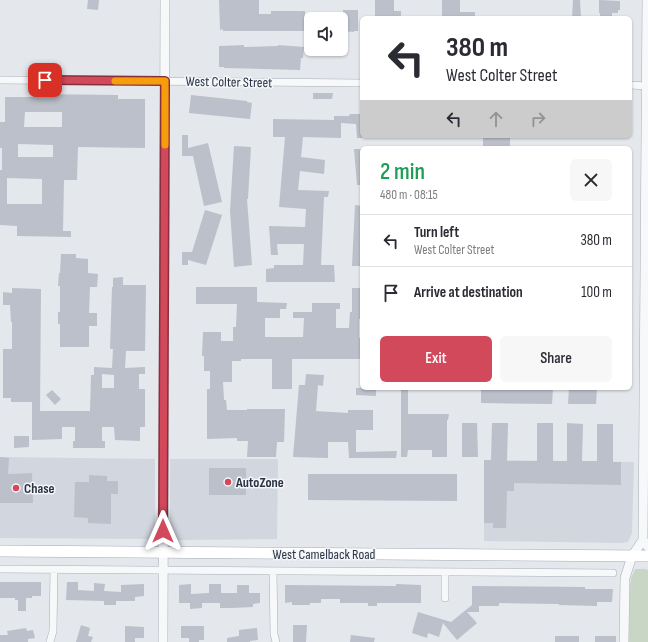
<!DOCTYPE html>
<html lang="en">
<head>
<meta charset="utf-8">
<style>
  body { margin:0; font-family:"Sofia Sans Condensed",sans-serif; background:#f7f7f7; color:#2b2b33; height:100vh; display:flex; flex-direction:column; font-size:15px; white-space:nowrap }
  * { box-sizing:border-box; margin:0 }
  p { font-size:13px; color:#7c7c81 }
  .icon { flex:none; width:22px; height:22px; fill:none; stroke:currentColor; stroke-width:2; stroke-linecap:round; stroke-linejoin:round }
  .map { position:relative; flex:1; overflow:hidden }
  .drawer { position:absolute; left:360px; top:146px; width:272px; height:244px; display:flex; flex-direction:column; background:#fff; border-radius:6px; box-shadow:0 1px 3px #0004 }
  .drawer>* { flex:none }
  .top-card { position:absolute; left:360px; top:16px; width:272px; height:122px; border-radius:6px; box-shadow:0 1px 3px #0004; background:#fff; color:#2b2b33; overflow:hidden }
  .tools { position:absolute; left:304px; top:12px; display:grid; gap:8px }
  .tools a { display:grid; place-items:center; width:44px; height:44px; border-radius:6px; background:#fff; box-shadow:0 1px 3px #0004; font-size:20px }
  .pin { position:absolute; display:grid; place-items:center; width:34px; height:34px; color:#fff; margin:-17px; border-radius:8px; box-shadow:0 2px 6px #0006 }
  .me { position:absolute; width:44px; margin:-22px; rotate:0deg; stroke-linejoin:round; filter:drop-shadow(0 0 3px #0008) }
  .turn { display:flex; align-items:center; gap:14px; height:84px; padding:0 20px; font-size:18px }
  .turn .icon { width:52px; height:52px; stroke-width:2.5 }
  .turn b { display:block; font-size:28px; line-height:34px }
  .lanes { display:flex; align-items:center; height:38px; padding:0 20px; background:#0003; justify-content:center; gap:20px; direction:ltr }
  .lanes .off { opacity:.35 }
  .round { display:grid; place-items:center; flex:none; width:42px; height:42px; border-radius:6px; background:#f7f7f7 }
  .overview { display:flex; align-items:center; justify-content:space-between; height:68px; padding:0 20px }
  h1 { font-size:24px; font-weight:600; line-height:30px; color:#1e9e55 }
  .button { display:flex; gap:8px; margin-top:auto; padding:8px 20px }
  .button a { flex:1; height:46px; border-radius:6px; background:#d1495b; color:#fff; font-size:16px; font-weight:600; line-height:46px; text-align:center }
  .button a+a { background:#f7f7f7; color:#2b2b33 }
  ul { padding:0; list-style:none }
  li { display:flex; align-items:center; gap:12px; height:52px; padding:0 20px; border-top:1px solid #e1e1e2 }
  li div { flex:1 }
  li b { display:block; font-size:15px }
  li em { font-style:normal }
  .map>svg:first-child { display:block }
  .built { fill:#d2d6de }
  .green { fill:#c9d6c5 }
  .building { fill:#bbc0ca; fill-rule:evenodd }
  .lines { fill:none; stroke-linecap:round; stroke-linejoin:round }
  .minor-casing { stroke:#a9aeb7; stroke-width:8 }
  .tertiary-casing { stroke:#a9aeb7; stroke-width:10 }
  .primary-casing { stroke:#a3abb8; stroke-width:12 }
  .minor { stroke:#f7f8fa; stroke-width:7 }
  .tertiary { stroke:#f7f8fa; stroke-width:9 }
  .primary { stroke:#fff; stroke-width:11 }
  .route-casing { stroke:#882f3b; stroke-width:10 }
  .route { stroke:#d1495b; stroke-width:7 }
  .slow { stroke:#f59e0b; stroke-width:7 }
  .poi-dot { fill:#d1495b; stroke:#f4f6f9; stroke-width:1.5 }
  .labels { text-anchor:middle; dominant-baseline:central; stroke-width:3; stroke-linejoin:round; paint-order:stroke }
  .street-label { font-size:14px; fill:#2b3445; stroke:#f4f6f9 }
  .poi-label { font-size:14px; font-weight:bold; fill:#2b3445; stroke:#f4f6f9; text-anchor:start }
</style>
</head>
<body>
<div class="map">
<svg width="648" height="642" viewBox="0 0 648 642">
  <rect width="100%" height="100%" fill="#e4e7ec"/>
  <path class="built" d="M0,457L155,459V534L149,539L0,538Z
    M170,459H278L277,539L179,540L175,538L172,535L170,529Z
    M484,460L634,462L632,533L628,542L622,543L484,541Z"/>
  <path class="green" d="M635,569H645L648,570V642H629L630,585L631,578Z"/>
  <path class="building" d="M88,0H99L98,10L87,9Z
    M219,0H259V14H271V11H305V17H311V31H223V29L220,30Z
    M375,0H394V11H401V18H375Z
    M442,0H460V12H475V18H442Z
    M573,0H580L581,18H572Z
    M599,0L620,1V10H618V13H612V18H600V13H599Z
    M343,10H358V31H354V32L341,31V13H343Z
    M244,45V47L278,46V45L304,47L303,58H301L300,70L224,68V67H219V46Z
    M313,93H333L332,99H313Z
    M33,94L118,95V99H145V148L78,147L77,180H64L63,231H71V237L17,236V226L0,225V170H2V148H0V122H5V97H33ZM25,112H62V127H24ZM18,144L53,145V157H18ZM7,178L42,179V204H7Z
    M191,95L247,101V102L252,103L250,119L189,113Z
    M350,114H362V138H357L356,124L341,123V138L303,137L301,157L325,160L324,174L300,171L298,190L329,191L328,197H324L321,265H334L335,282H266V269L274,268V265H303L304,244H277L278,255H271L269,226L305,227L306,209L279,207L285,137H273V119L334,120V116H349Z
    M182,135H188V148L208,143L222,202L204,206L193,156H182Z
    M483,136H510V148H483Z
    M234,146L251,147L248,199H247L252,265L234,267L230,211Z
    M354,149H362V185H357Z
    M355,205L362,206V266H352Z
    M205,210L222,215L206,265L188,260V265H182V252H192Z
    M61,254H76V258L88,259V273L98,274L97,287H90L89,313H97V326H89V347H60V324H58V312H60V286H58L59,273H60Z
    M123,277V285H146L145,351H126L125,368L145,367V374H139V389H145V427H140V441L115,440L114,427H102V441H105V448H73V441H75V427H62V439L32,440V402H11V398H3V349H12V322H11L10,305H3V292L12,293V288L41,289L40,411H90L91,375H94V367L112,368L113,349H110L112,287H113V278ZM102,374L114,375V388H102Z
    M196,287H257V302L287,303L286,309H280V318H265V337H303L304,318H293V312H312V303H340V309H336V328H349L350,312H352V288H362V319H359V338H362V359H292V389H272V359H241V361H232V382H223L224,400H226L227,410H247V409H285L284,442H277L276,457H247L248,441H237V438L207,439V389H210V371H204V356H202L203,332H221V341H233V327H236L237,304H196Z
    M306,374L324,375L323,386L318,385L316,411L348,413V410H373V430H356V452L397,451L396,458H349L348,442H328V458L293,457L299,385H305Z
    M356,388H376V396L356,395Z
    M401,388H408V414H449L448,420H447V457H432V450H408L407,457H401Z
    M481,388H553L552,404L481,403Z
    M569,388H597L596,404H568Z
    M52,390L61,399L55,405L46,395Z
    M462,423H477L478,457H462Z
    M492,423H508L507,461H537V423H553V461H567V423L583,424L582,461H597V424H613V462H621V485L514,483V491H507L506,528H493V523H484V460H491Z
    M14,436H29V447L14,448Z
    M0,457L9,458L8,474L32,473L33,503H0Z
    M209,468H246V495H209Z
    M308,474H457V501L308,500Z
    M89,475L107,476V481H118V494H111V524L88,523V518L74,517L75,482H89Z
    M0,582H41V596H32V598H26V611H18V600H15V598H0Z
    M67,582H78V590L94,591V583L105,584L104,591L121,592V585L144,584V596L135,597V601H116V605H104V601L66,600Z
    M191,584V594L209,593V584H221V593H237V585H249V593H260V603L253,604V607L232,608H220V603H202V608L190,609V603H179V585Z
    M396,584L421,585V603H377V606H368V603H340V599H321V603H310V605H292V602L285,603V585L396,586Z
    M472,586L585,587V589H613L612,602H597V606L559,605V604L499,603V606H479V612H467L477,623L457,640L443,623L439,637L428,633L427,638L412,633L418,612L451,622L472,605Z
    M81,625L90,628L88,636L93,637L91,642H76Z
    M293,625H307L306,642H293Z
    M125,626L144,627V638H135V642H125Z
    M181,626H204V640H199V642H189V638H181Z
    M26,628L27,631L33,630L35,638L28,639V642H0V635H8L7,631Z
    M257,628L258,640L250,641V642H227V638L239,636V630Z
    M351,635L375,638L374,642H350Z
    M555,636H579V642H555Z
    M595,636H616V642H595Z"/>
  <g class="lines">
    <defs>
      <path id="minor" d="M0,80L362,83
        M630,85L647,86
        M0,569L613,573
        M273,571L274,634L276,642
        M445,572V598
        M50,642L53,631L54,570"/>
      <path id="tertiary" d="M647,0L643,540L648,547
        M163,642L165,0
        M624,642L625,578L632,556L643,540"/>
      <path id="primary" d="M0,551L648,556"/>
    </defs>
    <use href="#minor" class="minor-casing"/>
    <use href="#tertiary" class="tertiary-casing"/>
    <use href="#primary" class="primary-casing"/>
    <use href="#minor" class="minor"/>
    <use href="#tertiary" class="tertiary"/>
    <use href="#primary" class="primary"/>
  </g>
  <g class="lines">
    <defs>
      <path id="route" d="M45,80L165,81L163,531"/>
    </defs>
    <use href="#route" class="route-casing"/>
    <use href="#route" class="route"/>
    <path class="slow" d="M115,81H165V145"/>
  </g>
  <g class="poi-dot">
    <circle cx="228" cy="482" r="4"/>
    <circle cx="16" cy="488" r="4"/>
  </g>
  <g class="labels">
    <g class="street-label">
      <text transform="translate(229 82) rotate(1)">West Colter Street</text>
      <text x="324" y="554">West Camelback Road</text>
    </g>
    <g class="poi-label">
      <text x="236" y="482">AutoZone</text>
      <text x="24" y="488">Chase</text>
    </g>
  </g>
</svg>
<div class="tools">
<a><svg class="icon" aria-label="sound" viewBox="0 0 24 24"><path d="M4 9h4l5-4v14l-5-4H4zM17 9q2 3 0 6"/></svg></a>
</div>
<div class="pin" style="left:45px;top:80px;background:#d93025"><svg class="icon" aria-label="arrive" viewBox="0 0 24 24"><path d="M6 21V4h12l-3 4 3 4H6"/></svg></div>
<svg class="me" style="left:163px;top:531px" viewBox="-20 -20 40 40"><path d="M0-17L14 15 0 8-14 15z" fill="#d1495b" stroke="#fff" stroke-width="4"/></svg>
<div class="top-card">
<div class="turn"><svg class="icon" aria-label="left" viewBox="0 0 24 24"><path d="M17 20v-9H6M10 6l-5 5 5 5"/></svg><div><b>380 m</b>West Colter Street</div></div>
<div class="lanes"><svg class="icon" aria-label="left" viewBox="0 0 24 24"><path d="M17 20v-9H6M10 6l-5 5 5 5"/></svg><svg class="icon off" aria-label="ahead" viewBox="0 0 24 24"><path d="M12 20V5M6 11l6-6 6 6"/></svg><svg class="icon off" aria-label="right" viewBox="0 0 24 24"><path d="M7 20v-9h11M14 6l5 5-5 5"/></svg></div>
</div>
<section class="drawer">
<div class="overview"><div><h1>2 min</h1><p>480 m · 08:15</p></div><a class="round"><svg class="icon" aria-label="close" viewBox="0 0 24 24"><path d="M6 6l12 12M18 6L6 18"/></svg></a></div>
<ul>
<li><svg class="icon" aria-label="left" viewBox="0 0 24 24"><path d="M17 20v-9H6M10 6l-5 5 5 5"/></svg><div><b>Turn left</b><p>West Colter Street</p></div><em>380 m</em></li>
<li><svg class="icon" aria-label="arrive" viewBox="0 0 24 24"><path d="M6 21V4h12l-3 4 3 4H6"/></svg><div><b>Arrive at destination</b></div><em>100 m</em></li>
</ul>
<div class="button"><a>Exit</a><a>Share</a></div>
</section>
</div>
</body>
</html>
